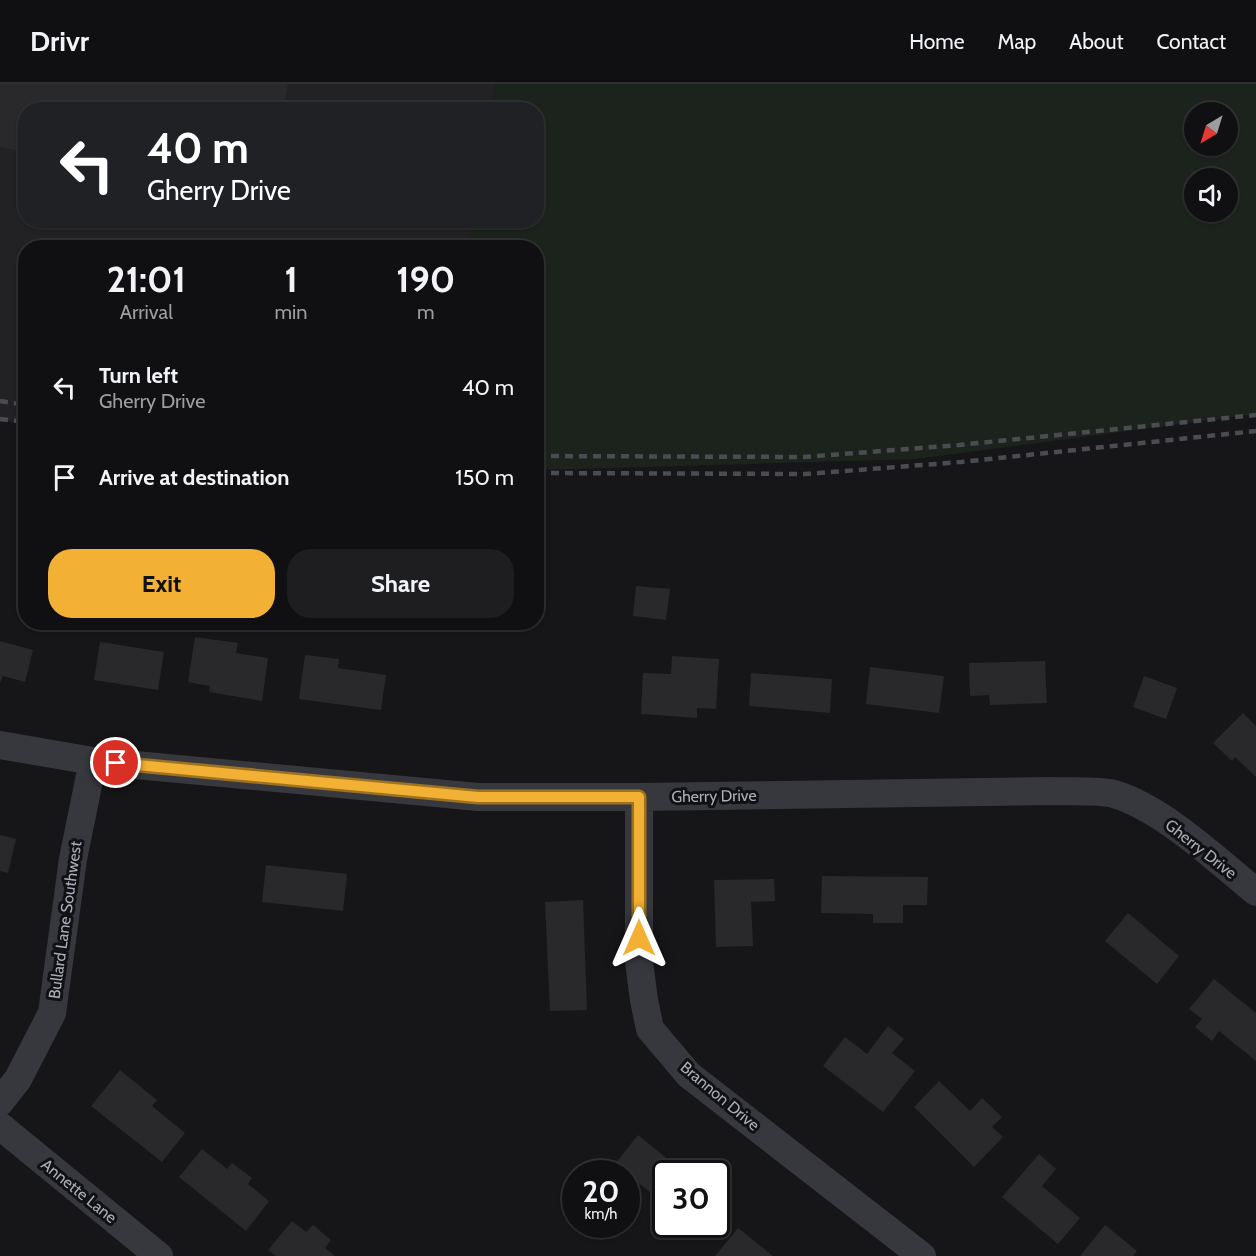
<!DOCTYPE html>
<html lang="en">
<head>
<meta charset="utf-8">
<style>
  body { margin:0; font-family:Cabin,sans-serif; background:#1e1e20; color:#f1f3f6; height:100vh; display:flex; flex-direction:column; font-size:22px; white-space:nowrap }
  * { box-sizing:border-box; margin:0 }
  p { font-size:20px; color:#9c9d9f }
  .icon { flex:none; width:33px; height:33px; fill:none; stroke:currentColor; stroke-width:2; stroke-linecap:round; stroke-linejoin:round }
  .map { position:relative; flex:1; overflow:hidden }
  .sheet { position:absolute; left:18px; top:156px; width:526px; height:390px; display:flex; flex-direction:column; background:#101012; border-radius:24px; box-shadow:0 2px 4px #0004,0 0 0 2px #303032 }
  .sheet>* { flex:none }
  .hud { position:absolute; left:18px; top:18px; width:526px; height:126px; border-radius:24px; box-shadow:0 2px 4px #0004,0 0 0 2px #303032; background:#202124; color:#fff; overflow:hidden }
  .needle { width:39px; rotate:218deg }
  .buttons { position:absolute; left:1184px; top:18px; display:grid; gap:12px }
  .buttons a { display:grid; place-items:center; width:54px; height:54px; border-radius:50%; background:#101012; box-shadow:0 2px 4px #0004,0 0 0 2px #303032; font-size:30px }
  .speed { position:absolute; left:562px; top:1076px; display:flex; gap:12px; font-size:30px; font-weight:700; text-align:center }
  .speed>* { display:grid; place-content:center; width:78px; height:78px; border-radius:50%; background:#101012; box-shadow:0 2px 4px #0004,0 0 0 2px #303032; line-height:1 }
  .speed small { font-size:15px; font-weight:400 }
  .speed .limit { border:3px solid #111; border-radius:9px; background:#fff; color:#111 }
  .pin { position:absolute; display:grid; place-items:center; width:51px; height:51px; color:#fff; margin:-26px; border:3px solid #fff; border-radius:50%; box-shadow:0 2px 6px #0007 }
  .me { position:absolute; width:66px; margin:-33px; rotate:0deg; stroke-linejoin:round; filter:drop-shadow(0 0 4px #0008) }
  .turn { display:flex; align-items:center; gap:21px; height:126px; padding:0 30px; font-size:27px }
  .turn .icon { width:78px; height:78px; stroke-width:2.5 }
  .turn b { display:block; font-size:42px; line-height:51px }
  .eta { display:flex; justify-content:space-evenly; align-items:center; height:102px; text-align:center }
  .eta b { font-size:36px; font-weight:700; line-height:42px }
  .action { display:flex; gap:12px; margin-top:auto; padding:12px 30px }
  .action a { flex:1; height:69px; border-radius:24px; background:#f2b134; color:#111; font-size:24px; font-weight:700; line-height:69px; text-align:center }
  .action a+a { background:#1e1e20; color:#f1f3f6 }
  ul { padding:0; list-style:none }
  li { display:flex; align-items:center; gap:18px; height:90px; padding:0 30px }
  li div { flex:1 }
  li b { display:block; font-size:22px }
  li em { font-style:normal }
  header { display:flex; align-items:center; gap:36px; box-sizing:border-box; height:84px; padding:0 30px; background:#101012; border-bottom:2px solid #303032 }
  header strong { font-size:28px }
  nav { display:flex; gap:33px; margin-inline-start:auto; font-size:21px }
  .map>svg:first-child { display:block }
  .built { fill:#222225 }
  .green { fill:#1c231d; fill-rule:evenodd }
  .building { fill:#29292c }
  .lines { fill:none; stroke-linecap:round; stroke-linejoin:round }
  .street { stroke:#37383d; stroke-width:28 }
  .rail { stroke:#4a4c52; stroke-width:4.5; stroke-dasharray:8 6; stroke-linecap:butt }
  .route-casing { stroke:#9d7322; stroke-width:15 }
  .route { stroke:#f2b134; stroke-width:10 }
  .labels { text-anchor:middle; dominant-baseline:central; stroke-width:6; stroke-linejoin:round; paint-order:stroke }
  .street-label { font-size:16px; fill:#a8adb8; stroke:#111113 }
</style>
</head>
<body>
<header>
<strong>Drivr</strong>
<nav><a>Home</a><a>Map</a><a>About</a><a>Contact</a></nav>
</header>
<div class="map">
<svg width="1256" height="1172" viewBox="0 0 1256 1172">
  <rect width="100%" height="100%" fill="#161618"/>
  <path class="built" d="M0,0H495L491,25L26,26V136L472,137L468,163L26,164L25,340L0,336Z"/>
  <path class="green" d="M495,0H1256V330L916,375L537,386V164L468,163L472,137L537,136V26L491,25ZM1194,28H1227V62H1194ZM1194,94H1227V128H1194Z"/>
  <path class="building" d="M0,0H288L282,26H26V68L0,63Z
    M636,502L670,505L666,536L633,532Z
    M195,553L238,559L236,569L268,574L262,617L209,608L210,602L188,598Z
    M0,557L33,566L25,598L3,592L0,599Z
    M100,558L164,568L158,606L94,596Z
    M305,571L339,575L338,584L386,591L381,626L299,615Z
    M672,572L719,575L716,625L697,624V634L641,630L643,589L671,590Z
    M1045,577L1047,619L990,621L989,611L970,612L969,579Z
    M870,583L944,592L939,629L866,620Z
    M751,589L832,595L830,629L749,622Z
    M1144,592L1177,604L1166,635L1133,623Z
    M1243,629L1256,642V693L1235,673L1232,677L1213,659Z
    M0,751L16,755L8,789L0,787Z
    M266,781L347,790L343,827L262,818Z
    M822,792L928,793L927,821H903V839H873V830L821,829Z
    M774,795L775,817L751,818L753,862L716,863L714,796Z
    M583,816L587,926L550,927L545,818Z
    M1128,829L1179,872L1157,900L1105,857Z
    M1214,895L1256,929V977L1219,947L1212,957L1195,943L1202,935L1189,925Z
    M888,942L904,955L892,969L915,987L883,1028L823,982L845,953L867,970Z
    M120,986L157,1016L152,1022L185,1049L162,1078L91,1022Z
    M939,997L970,1027L982,1014L1002,1033L992,1043L1003,1053L974,1083L914,1023Z
    M638,1051L685,1089H666V1138L649,1124L657,1114L615,1080Z
    M202,1065L227,1085L232,1079L252,1094L248,1100L269,1117L246,1147L179,1093Z
    M1039,1070L1056,1085L1042,1102L1080,1134L1058,1160L1002,1113Z
    M292,1137L306,1148L313,1141L331,1156L325,1164L335,1172H276L268,1166Z
    M1105,1141L1137,1167L1133,1172H1080Z
    M738,1144L773,1172H715Z"/>
  <g class="lines">
    <path class="street" d="M0,661L93,677L478,713H639L1053,707C1071,708 1098,706 1114,710C1162,724 1217,776 1256,808
      M639,713V878L644,916L650,945L689,991L922,1172
      M0,1018L18,995L52,929L73,775L93,677
      M0,1042L159,1172"/>
    <path class="rail" d="M0,317L26,321
      M0,335L26,338
      M537,372L804,373L959,361L1256,331
      M537,389L806,390L961,378L1256,347"/>
  </g>
  <g class="lines">
    <defs>
      <path id="route" d="M116,679L478,713H639V854"/>
    </defs>
    <use href="#route" class="route-casing"/>
    <use href="#route" class="route"/>
  </g>
  <g class="labels">
    <g class="street-label">
      <text transform="translate(714 712) rotate(-1)">Gherry Drive</text>
      <text transform="translate(1201 765) rotate(38)">Gherry Drive</text>
      <text transform="translate(65 836) rotate(-82)">Bullard Lane Southwest</text>
      <text transform="translate(720 1012) rotate(40)">Brannon Drive</text>
      <text transform="translate(79 1107) rotate(39)">Annette Lane</text>
    </g>
  </g>
</svg>
<div class="buttons">
<a><svg class="needle" viewBox="-14 -14 28 28"><path d="M0-13l5 13h-10z" fill="#e53935"/><path d="M0 13l5-13h-10z" fill="#9c9d9f"/></svg></a>
<a><svg class="icon" aria-label="sound" viewBox="0 0 24 24"><path d="M4 9h4l5-4v14l-5-4H4zM17 9q2 3 0 6"/></svg></a>
</div>
<div class="speed"><div>20<small>km/h</small></div><div class="limit">30</div></div>
<div class="pin" style="left:116px;top:679px;background:#d93025"><svg class="icon" aria-label="arrive" viewBox="0 0 24 24"><path d="M6 21V4h12l-3 4 3 4H6"/></svg></div>
<svg class="me" style="left:639px;top:854px" viewBox="-20 -20 40 40"><path d="M0-17L14 15 0 8-14 15z" fill="#f2b134" stroke="#fff" stroke-width="4"/></svg>
<div class="hud">
<div class="turn"><svg class="icon" aria-label="left" viewBox="0 0 24 24"><path d="M17 20v-9H6M10 6l-5 5 5 5"/></svg><div><b>40 m</b>Gherry Drive</div></div>
</div>
<section class="sheet">
<div class="eta">
<div><b>21:01</b><p>Arrival</p></div>
<div><b>1</b><p>min</p></div>
<div><b>190</b><p>m</p></div>
</div>
<ul>
<li><svg class="icon" aria-label="left" viewBox="0 0 24 24"><path d="M17 20v-9H6M10 6l-5 5 5 5"/></svg><div><b>Turn left</b><p>Gherry Drive</p></div><em>40 m</em></li>
<li><svg class="icon" aria-label="arrive" viewBox="0 0 24 24"><path d="M6 21V4h12l-3 4 3 4H6"/></svg><div><b>Arrive at destination</b></div><em>150 m</em></li>
</ul>
<div class="action"><a>Exit</a><a>Share</a></div>
</section>
</div>
</body>
</html>
